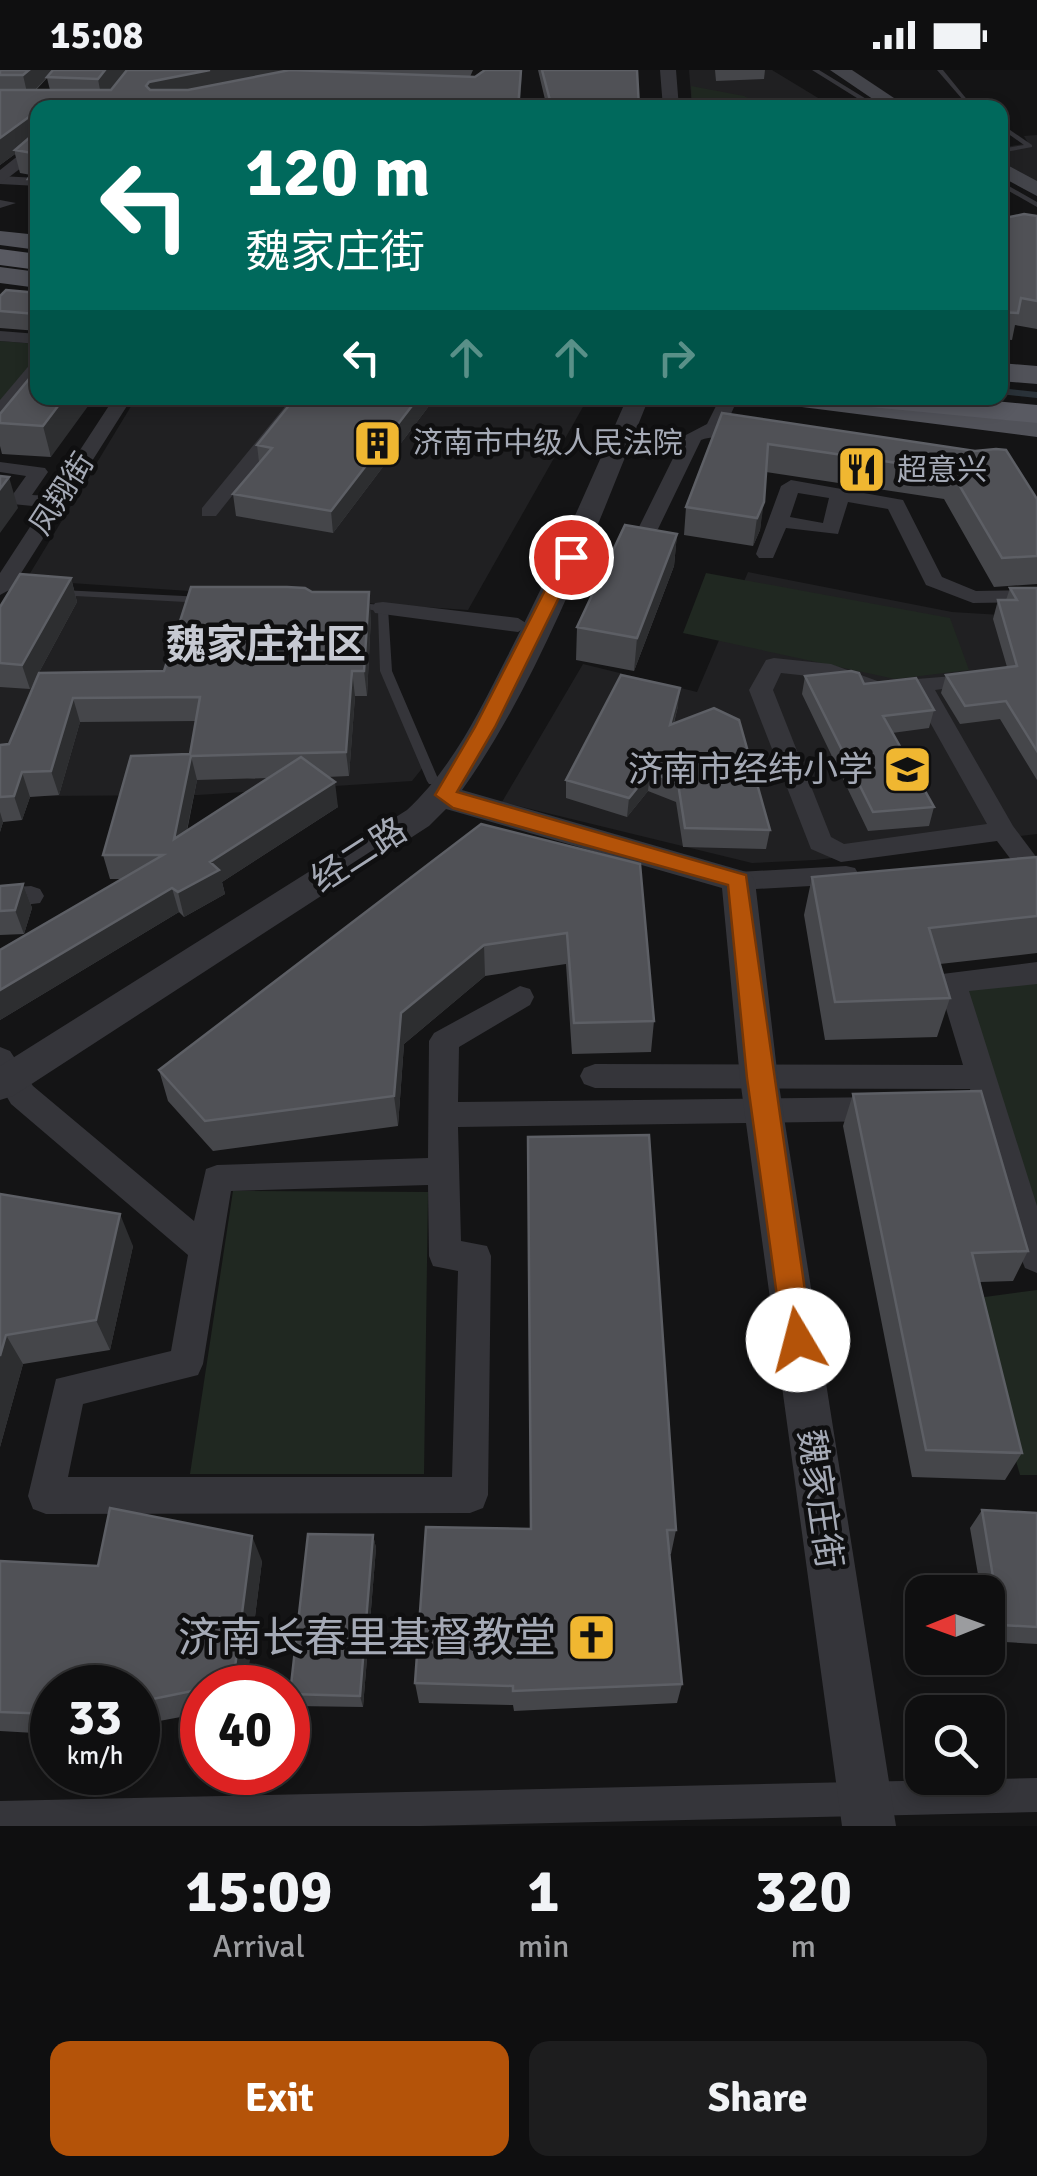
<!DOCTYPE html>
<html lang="en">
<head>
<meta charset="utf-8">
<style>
  body { margin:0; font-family:Signika,"Noto Sans SC",sans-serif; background:#1d1d1e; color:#f1f3f6; height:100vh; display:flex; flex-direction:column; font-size:38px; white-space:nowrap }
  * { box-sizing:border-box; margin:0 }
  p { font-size:32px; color:#9b9c9f }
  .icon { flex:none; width:55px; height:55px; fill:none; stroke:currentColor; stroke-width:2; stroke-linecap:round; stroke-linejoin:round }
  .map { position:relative; height:1756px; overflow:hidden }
  .details { display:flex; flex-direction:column; background:#0f0f10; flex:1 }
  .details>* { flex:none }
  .hud { position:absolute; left:30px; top:30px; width:978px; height:305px; border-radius:20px; box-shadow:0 5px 15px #0003,0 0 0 2px #2f2f30; background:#00695c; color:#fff; overflow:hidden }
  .needle { width:65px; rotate:269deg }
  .controls { position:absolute; left:905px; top:1505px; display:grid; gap:20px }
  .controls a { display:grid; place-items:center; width:100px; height:100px; border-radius:20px; background:#0f0f10; box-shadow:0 5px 15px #0003,0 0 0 2px #2f2f30; font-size:50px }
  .speed { position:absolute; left:30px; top:1595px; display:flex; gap:20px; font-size:50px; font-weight:700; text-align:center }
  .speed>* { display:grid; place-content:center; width:130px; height:130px; border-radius:50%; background:#0f0f10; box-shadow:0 5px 15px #0003,0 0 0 2px #2f2f30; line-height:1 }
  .speed small { font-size:25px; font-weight:400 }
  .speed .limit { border:15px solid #d22; background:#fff; color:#111 }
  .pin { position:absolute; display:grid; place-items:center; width:85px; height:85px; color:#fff; margin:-42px; border:5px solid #fff; border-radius:50%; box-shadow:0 2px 10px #0007 }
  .me { position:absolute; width:110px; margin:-55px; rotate:352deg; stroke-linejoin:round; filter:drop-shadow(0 0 8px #0008) }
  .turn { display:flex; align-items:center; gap:35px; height:210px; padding:0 50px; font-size:45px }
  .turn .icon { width:130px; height:130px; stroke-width:2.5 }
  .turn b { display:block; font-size:70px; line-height:85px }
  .lanes { display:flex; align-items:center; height:95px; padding:0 50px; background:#0003; justify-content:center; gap:50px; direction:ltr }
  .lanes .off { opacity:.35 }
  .eta { display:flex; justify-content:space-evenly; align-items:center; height:170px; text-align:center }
  .eta b { font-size:60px; font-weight:700; line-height:70px }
  .primary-button { display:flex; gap:20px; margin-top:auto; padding:20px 50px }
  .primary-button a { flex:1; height:115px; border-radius:20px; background:#b45309; color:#fff; font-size:40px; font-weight:700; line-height:115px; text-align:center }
  .primary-button a+a { background:#1d1d1e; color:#f1f3f6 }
  .status { display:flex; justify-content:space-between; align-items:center; height:70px; padding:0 50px; background:#0f0f10; direction:ltr }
  .status svg { height:28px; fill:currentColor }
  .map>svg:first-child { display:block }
  .built { fill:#202022 }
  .green { fill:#202821 }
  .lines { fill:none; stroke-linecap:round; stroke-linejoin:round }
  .stream { stroke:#2a3239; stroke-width:6 }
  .service { fill:#35353a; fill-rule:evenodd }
  .pedestrian { fill:#35353a; fill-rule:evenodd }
  .minor { fill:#35353a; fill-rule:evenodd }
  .tertiary { fill:#35353a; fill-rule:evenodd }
  .secondary { fill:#43444a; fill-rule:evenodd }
  .primary { fill:#515259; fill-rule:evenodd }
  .trunk { fill:#595a62; fill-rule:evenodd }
  .wall { fill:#45464a; fill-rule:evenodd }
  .shaded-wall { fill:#2d2e30 }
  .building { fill:#505156; stroke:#5d5f65; stroke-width:2.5 }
  .route { fill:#b45309; stroke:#753606; stroke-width:2.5 }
  .labels { text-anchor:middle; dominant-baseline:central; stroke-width:9; stroke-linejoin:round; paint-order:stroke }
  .far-poi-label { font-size:30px; fill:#a5aab6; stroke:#0f0f10; text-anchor:start }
  .far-street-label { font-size:30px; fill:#a5aab6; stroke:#0f0f10 }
  .poi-label { font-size:35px; fill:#a5aab6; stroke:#0f0f10; text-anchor:end }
  .street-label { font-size:35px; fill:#a5aab6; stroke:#0f0f10 }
  .quarter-label { font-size:40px; font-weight:bold; fill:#c6c9d2; stroke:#0f0f10 }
  .near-poi-label { font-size:42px; fill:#a5aab6; stroke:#0f0f10; text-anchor:end }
</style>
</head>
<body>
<div class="status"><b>15:08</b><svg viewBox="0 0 49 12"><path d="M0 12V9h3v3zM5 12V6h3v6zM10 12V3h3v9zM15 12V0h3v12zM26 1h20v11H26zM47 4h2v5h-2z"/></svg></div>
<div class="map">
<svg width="1037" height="1756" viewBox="0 0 1037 1756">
  <rect width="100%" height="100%" fill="#141415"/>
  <path class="built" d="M689,0H772L833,37H692Z
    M1037,65V113L1000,90V78L1028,73L1024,66Z
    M136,328H588L468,540L26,510Z
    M748,502L952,542L1037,547V764L815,790L752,793L502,732L583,594L697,622Z
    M20,521L383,538L386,597L424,696L412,711L198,725L36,726L0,682V551Z"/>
  <path class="green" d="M691,16L744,26L765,37H692Z
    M0,271L38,274L37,287L0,331Z
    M706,503L950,548L969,600L895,609L683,563Z
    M1037,912V1141L966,920Z
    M233,1121L428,1122L424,1404H190Z
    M1037,1220V1405H1020L970,1229Z"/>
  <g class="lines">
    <path class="stream" d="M1000,321L1037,325"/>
    <path class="service" d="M812,0H819L881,38H873Z
      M937,0H943L969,32L942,38H925L963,30Z
      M1000,53L1032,75V77L1000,83V79L1024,75L1000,58Z
      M1000,111L1037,132V137L1000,116Z
      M61,520L204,527L209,530L204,533L57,525L56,523Z
      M370,534L383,535L388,538L392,601L439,711L437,714H429L427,711L380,601L378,541L366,539L365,537Z"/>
    <path class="pedestrian" d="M1037,1708V1742L421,1756H0V1731Z"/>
    <path class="minor" d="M0,106L38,108V116L0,114Z
      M0,130L16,133L0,138Z
      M0,261L38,264V274L0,271Z
      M38,291V308L6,345L0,346V330L32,292Z
      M114,328H132L11,519L0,525V503L43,437L12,434L9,430L26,406L0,402V392L45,398L48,402L32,425L50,426Z
      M292,328H310L216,446H202V438Z
      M720,328H738L727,353L752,354L761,360C746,371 720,363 701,370L658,459L648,465L641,463L638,459L684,366L707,354Z
      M791,410L903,430L942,507L976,521L1037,520V532L973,533L926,515L888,439L848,432L838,464L786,458L773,488H759L756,484L781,416ZM798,423L829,428L823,453L790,447Z
      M383,532L518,548L529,555L518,562L375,543L372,538L375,533Z
      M774,588L831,594L880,612L978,604L981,609L978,614L935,620L1013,756L1037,788L1036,799H1018L997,771L841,792L811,779L749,620L766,590ZM781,603L827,608L878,626L913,622L987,754L844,774L831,767L773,620Z
      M846,796L855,798L859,805L855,812L846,814L738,820L729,818L725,811L729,804L738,802Z
      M31,816L40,819L44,826L40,833L0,838V818Z
      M1037,892V914L969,921L1037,1136V1203L1025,1198L1021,1188L970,1019L595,1018L584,1014L580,1006L584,998L595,994L963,995L938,912L942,904Z
      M520,916L530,919L534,927L530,935L459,977L458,1032L885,1027L896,1030L900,1039L896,1048L885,1051L458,1057L461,1171L487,1176L491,1186L488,1425L483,1438L470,1443L46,1444L33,1439L28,1426L56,1309L171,1281L188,1185L11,1034L0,1015V977L10,981L33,1016L194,1151L206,1099L217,1095L428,1088L429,971L434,963ZM428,1115L429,1186L433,1196L458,1201L452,1407H68L83,1334L198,1305L203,1294L231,1121Z"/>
    <path class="tertiary" d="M660,0H676L679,38H663Z
      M38,70V85L0,114V100Z
      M627,328H649C598,453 540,611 462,720L750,803L755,811L778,1009L896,1756H842L740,1009L722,818L446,739L429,756L13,1026L0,1030V996L407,740C453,697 479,642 507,587C551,502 589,415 627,328Z"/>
    <path class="secondary" d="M830,0H852L909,38H886Z
      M1000,91L1037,111V126L1000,106Z"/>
    <path class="primary" d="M0,161L38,165V180L0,175Z
      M0,197L38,202V218L0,213Z
      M1000,293L1037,296V314L1000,311Z
      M787,328H853L1037,349V367L802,337L792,334Z"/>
    <path class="trunk" d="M0,179L38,184V200L0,195Z
      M855,328H963L1037,335V353L871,337L860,335Z"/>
  </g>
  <path class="wall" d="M0,0H473L470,7L520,38H38V133H34L28,109L31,105L20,103L15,84L0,95ZM47,8L50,20H36Z
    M538,0H637L639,38H547Z
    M715,0H765L764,9L716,11Z
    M1037,146V259L1015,255L1012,270L1000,269V149Z
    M38,223V261L0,258V226Z
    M38,298L51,387L2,384L0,376V344Z
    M295,328H435L333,463L236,446L233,424L259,392L257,375Z
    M722,343L975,381L1037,429V514L994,517L944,429L766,402L760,460L753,476L684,465L686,437Z
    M677,464L674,496L634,601L576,590L577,557Z
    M71,508L77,532L30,619L0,617V537Z
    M1010,518H1037V710L1000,649L960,654L941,623L946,605L1007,597L993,549L998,530H1006Z
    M312,522L371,546L367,626H355L349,706L327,707L338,737L222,812L225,824L184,847L179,842L0,950V880L122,809H110L103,785L190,684L196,651L80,652L59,725L30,727L22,750L3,752L0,762V675L9,674L39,603L164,601ZM268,708L187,761L197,710Z
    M805,606L864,614L934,640L929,658L892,663L934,737L929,756L868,761L802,624Z
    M678,636L674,653L770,760L766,779L683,777L676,732L648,721L627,747L566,728V710Z
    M481,754L654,951L651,982L572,984L566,894L485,906L404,974L398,1056L213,1081L168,1031L159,1000Z
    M1037,787V883L940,894L950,928L937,967L825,970L804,845L812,807Z
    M23,814L32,838L24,864L0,865V816Z
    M853,1024L1028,1181L1013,1211L980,1212L1022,1383L1005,1410L912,1407L843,1056Z
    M0,1124L133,1176L110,1280L23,1294L0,1377Z
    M982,1440L1037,1443V1574L988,1571V1522H981L970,1458Z
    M530,1459L676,1460L671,1484H669L682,1614L677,1633L514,1641L513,1635L419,1633L415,1613Z
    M373,1465L376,1478L363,1637L295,1636L290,1624Z
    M0,1491L98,1496L262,1491L246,1618H202V1643L138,1655V1618H52V1664L0,1661Z"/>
  <path class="shaded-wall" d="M29,0H54L28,27L23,5Z
    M105,0H126L102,31L98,9Z
    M210,0H294L153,34L146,16L149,12Z
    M521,0H522L520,38H518Z
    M33,44L38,63L15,80V84L0,95V68Z
    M64,328H94L51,387L43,356Z
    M418,328H435L333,463L331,441Z
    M9,407L18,438L0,463V419Z
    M764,432L760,460L753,476L757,448Z
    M677,464L674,496L634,601L637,568Z
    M71,508L77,532L30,619L22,595Z
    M369,522L371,546L367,626L364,601Z
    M352,601L355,626L349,706L346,682Z
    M680,618L678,636L668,673L670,655Z
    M73,628L80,652L59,725L51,701Z
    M191,686L197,710L180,793L174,769Z
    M22,702L30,727L22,750L14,726Z
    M650,702L648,721L627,747L629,728Z
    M335,712L338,737L222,812L225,824L184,847L178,822L210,792Z
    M0,742L3,752L0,762Z
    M23,814L32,838L24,864L15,840Z
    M172,818L179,842L0,950V920Z
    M484,875L485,906L404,974L398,1056L394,1026L401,943Z
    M120,1144L133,1176L110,1280L96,1250Z
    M6,1265L23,1294L0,1377V1286Z
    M373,1465L376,1478L363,1637L360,1626Z
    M252,1466L262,1491L246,1618H236L233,1613Z"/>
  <path class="building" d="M0,0H29L23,5H0Z
    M53,0H105L98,9L47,7Z
    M127,0H210L149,12L146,16L150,20H188L290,0L475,7L485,0H521L518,38H38V84L15,80L36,62L33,44L0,68V20H111Z
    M542,0H637L639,38H552Z
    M38,94V109H28Z
    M1024,144L1037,146V231L1021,228L1018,243L1000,242V149Z
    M6,220L38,223V242L36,244L0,241V226Z
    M38,298V328H64L43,356L0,353V344Z
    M295,328H418L331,441L233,424L272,378L257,375Z
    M722,343L975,381L996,379L1006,380L1037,429V486L1002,488L951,401L768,374L764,432L757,448L686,437Z
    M0,406L9,407L0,419Z
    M625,455L677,464L637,568L577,557Z
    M20,504L71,508L22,595L0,593V537Z
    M191,517H287L305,518L312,522H369L364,601H352L346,682L191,686L174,769L301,687L335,712L210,792L219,800L178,822L172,818L0,920V880L163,785H103L131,686L190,684L200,627L73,628L51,701L22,702L14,726L0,727V675L9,674L39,603L164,601Z
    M1010,518H1037V681L1006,631L965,636L946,605L1017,596L998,530H1017Z
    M851,601L859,603L864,614L916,608L934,640L883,646L934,737L873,742L805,606Z
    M621,605L680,618L670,655L714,638L739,650L770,760L685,758L678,713L650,702L629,728L566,710Z
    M481,754L640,794L654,951L574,953L567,863L484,875L401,943L394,1026L205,1051L159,1000Z
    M1037,787V846L929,858L950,928L835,932L812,807Z
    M23,814L15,840L0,841V816Z
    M981,1021L1028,1181L972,1183L1022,1383L926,1380L853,1024Z
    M649,1065L676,1460H667L682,1614L513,1621V1616L415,1613L426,1457L531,1459L528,1067Z
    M0,1124L120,1144L96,1250L6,1265L0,1286Z
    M110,1438L252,1466L233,1613L202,1618V1619L138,1632V1618H52V1644L0,1642V1491L98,1496Z
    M982,1440L1037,1443V1557L1001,1555Z
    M308,1464L373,1465L360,1626L290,1624Z"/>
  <path class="route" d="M571,482L579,487L495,657L457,722L746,805L812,1270L808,1279L798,1283L787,1279L783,1270L747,1008L728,815L453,738L435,725L475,657L562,487Z"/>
  <defs>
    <symbol id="building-square" viewBox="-11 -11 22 22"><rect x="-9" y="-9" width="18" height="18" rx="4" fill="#f0b731" stroke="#0f0f10"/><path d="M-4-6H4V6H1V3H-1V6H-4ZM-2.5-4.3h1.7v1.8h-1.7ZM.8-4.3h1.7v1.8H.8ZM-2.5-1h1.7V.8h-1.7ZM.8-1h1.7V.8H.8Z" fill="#111"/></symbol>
    <symbol id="restaurant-square" viewBox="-11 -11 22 22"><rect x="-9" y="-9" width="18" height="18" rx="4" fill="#f0b731" stroke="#0f0f10"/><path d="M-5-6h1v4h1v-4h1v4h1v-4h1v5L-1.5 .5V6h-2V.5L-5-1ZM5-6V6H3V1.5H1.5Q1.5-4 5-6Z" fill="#111"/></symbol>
    <symbol id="school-square" viewBox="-11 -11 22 22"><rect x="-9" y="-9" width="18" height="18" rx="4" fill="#f0b731" stroke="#0f0f10"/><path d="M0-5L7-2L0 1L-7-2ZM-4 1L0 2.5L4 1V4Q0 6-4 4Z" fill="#111"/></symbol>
    <symbol id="church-square" viewBox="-11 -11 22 22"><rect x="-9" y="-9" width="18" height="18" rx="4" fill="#f0b731" stroke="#0f0f10"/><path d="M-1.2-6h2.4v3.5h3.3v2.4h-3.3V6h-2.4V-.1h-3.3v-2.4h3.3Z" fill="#111"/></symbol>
  </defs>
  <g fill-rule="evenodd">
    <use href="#building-square" x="350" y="346" width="55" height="55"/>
    <use href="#restaurant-square" x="834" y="372" width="55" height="55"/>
    <use href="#school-square" x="880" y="672" width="55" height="55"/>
    <use href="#church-square" x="564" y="1540" width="55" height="55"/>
  </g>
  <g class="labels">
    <g class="far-poi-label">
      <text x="413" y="373">济南市中级人民法院</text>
      <text x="897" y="400">超意兴</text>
    </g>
    <g class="far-street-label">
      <text transform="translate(62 424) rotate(-57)">凤翔街</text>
    </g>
    <g class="poi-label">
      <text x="873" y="699">济南市经纬小学</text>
    </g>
    <g class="street-label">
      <text transform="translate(359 785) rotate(-33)">经二路</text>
      <text transform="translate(820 1429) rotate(82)">魏家庄街</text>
    </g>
    <g class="quarter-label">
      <text x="266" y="575">魏家庄社区</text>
    </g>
    <g class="near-poi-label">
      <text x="556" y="1568">济南长春里基督教堂</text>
    </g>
  </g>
</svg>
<div class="controls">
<a><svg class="needle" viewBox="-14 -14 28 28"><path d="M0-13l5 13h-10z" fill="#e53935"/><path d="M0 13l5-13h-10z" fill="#9b9c9f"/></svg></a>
<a><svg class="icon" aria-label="search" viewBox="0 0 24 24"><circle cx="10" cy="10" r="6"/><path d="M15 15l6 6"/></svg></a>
</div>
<div class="speed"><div>33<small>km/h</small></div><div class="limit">40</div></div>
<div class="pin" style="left:571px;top:487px;background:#d93025"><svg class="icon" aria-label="arrive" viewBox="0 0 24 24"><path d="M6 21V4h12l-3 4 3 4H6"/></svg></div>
<svg class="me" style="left:798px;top:1270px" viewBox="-20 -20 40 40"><circle r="19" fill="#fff"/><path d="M0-13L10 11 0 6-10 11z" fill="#b45309"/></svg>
<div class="hud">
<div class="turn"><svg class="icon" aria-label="left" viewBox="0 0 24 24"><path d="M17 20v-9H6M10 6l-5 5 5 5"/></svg><div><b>120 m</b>魏家庄街</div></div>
<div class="lanes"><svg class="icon" aria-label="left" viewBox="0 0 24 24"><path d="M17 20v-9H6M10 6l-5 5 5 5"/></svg><svg class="icon off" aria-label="ahead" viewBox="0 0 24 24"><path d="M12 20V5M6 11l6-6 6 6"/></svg><svg class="icon off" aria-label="ahead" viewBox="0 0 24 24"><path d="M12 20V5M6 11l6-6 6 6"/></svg><svg class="icon off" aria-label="right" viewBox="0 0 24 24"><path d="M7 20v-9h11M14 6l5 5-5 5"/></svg></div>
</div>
</div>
<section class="details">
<div class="eta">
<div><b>15:09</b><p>Arrival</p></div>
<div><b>1</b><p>min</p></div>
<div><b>320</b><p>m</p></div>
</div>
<div class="primary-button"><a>Exit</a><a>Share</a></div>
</section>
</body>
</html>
